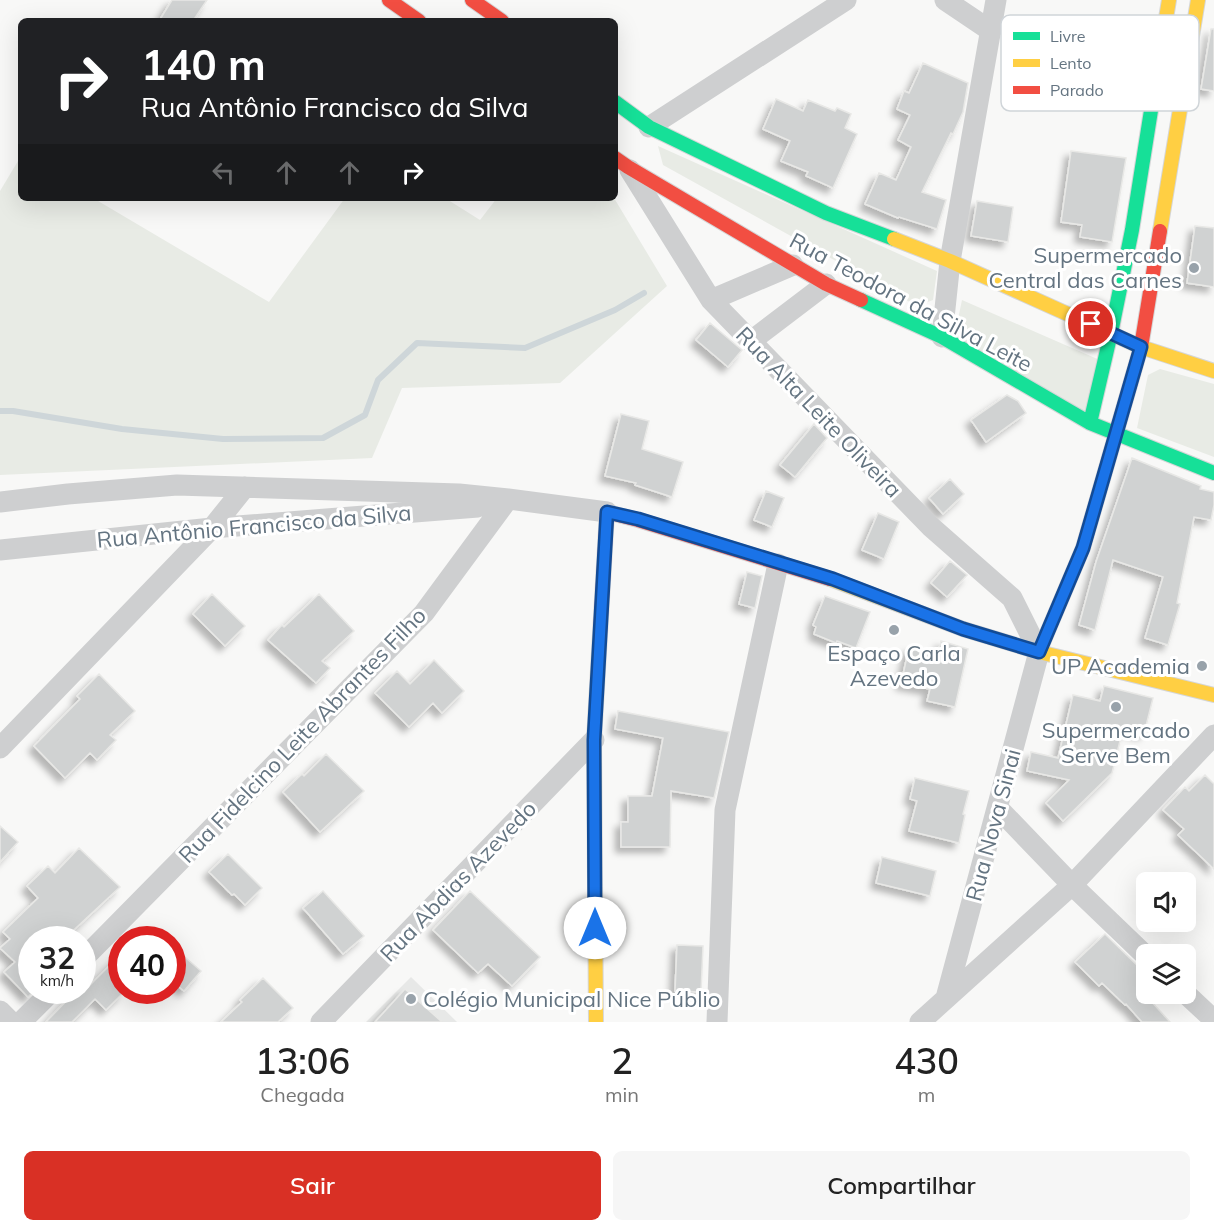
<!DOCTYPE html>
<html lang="pt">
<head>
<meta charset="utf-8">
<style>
  body { margin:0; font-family:Mulish,sans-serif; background:#f6f6f6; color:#222; height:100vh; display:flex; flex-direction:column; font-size:22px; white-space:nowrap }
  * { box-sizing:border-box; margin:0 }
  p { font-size:20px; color:#767676 }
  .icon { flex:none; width:33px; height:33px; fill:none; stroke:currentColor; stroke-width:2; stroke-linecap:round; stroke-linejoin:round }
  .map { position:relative; height:1022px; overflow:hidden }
  .drawer { display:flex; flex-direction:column; background:#fff; flex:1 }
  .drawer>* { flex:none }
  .banner { position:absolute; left:18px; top:18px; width:600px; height:183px; border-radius:9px; box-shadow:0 6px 24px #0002; background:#202124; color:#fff; overflow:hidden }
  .tools { position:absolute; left:1136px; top:872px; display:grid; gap:12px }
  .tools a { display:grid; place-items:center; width:60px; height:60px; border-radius:9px; background:#fff; box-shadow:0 6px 24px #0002; font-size:30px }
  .speed { position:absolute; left:18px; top:926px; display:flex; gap:12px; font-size:30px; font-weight:700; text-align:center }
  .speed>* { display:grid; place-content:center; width:78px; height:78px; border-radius:50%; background:#fff; box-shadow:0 6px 24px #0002; line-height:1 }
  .speed small { font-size:15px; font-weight:400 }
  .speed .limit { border:9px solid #d22; background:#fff; color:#111 }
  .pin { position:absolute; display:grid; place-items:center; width:51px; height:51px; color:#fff; margin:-26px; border:3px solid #fff; border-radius:50%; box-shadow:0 2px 6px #0007 }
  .me { position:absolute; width:66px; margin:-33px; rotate:0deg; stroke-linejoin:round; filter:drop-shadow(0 0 4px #0008) }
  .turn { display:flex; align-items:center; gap:21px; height:126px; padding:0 24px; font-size:27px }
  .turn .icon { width:78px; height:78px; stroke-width:2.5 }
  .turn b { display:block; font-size:42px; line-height:51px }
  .lanes { display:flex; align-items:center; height:57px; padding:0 24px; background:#0003; justify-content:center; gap:30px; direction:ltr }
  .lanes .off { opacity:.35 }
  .eta { display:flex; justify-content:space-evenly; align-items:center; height:102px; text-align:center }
  .eta b { font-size:36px; font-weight:600; line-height:42px }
  .primary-button { display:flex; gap:12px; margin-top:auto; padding:12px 24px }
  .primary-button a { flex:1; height:69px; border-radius:9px; background:#d93025; color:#fff; font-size:24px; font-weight:600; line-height:69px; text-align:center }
  .primary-button a+a { background:#f6f6f6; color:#222 }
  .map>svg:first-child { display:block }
  .built { fill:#e7e8e7 }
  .green { fill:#e8ebe5 }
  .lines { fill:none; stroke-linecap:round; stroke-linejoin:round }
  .stream { stroke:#ced6d9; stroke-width:6 }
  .building { fill:#d0d2d2; stroke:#e8e8e6; stroke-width:1.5; filter:url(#shadow) }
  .fast-casing { stroke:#d5d6d7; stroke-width:16 }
  .slow-casing { stroke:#d5d6d7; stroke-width:16 }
  .jam-casing { stroke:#d5d6d7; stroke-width:16 }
  .street { stroke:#cecfd0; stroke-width:21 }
  .fast { stroke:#16e098; stroke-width:14 }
  .slow { stroke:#ffcf43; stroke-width:14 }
  .jam { stroke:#f24e42; stroke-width:14 }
  .route-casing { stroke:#114b97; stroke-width:15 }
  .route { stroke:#1a73e8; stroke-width:10 }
  .poi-dot { fill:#98a2aa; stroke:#fff; stroke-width:2 }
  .labels { text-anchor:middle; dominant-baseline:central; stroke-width:6; stroke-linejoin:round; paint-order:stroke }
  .poi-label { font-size:22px; fill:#647481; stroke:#fff; text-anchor:end }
  .street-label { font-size:22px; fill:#647481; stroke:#fff }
  .key { fill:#fff; stroke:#d0d5d9; stroke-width:1.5 }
  .key-label { font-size:16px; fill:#647481 }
</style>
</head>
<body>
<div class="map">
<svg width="1214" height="1022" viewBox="0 0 1214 1022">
  <defs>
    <filter id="shadow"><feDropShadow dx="-5.5" dy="5.5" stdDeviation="3" flood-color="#0004"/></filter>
  </defs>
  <rect width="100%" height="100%" fill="#f8f8f7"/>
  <path class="built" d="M411,977L457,1022H366Z"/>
  <path class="green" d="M658,146L937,271L933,300L917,306L663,165Z
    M21,156V198H93L269,302L345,198H445L480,220L497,198H614L667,286L560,383L402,388L372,458L0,475V191Z
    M962,300L1102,361L1089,418L954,338Z
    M1160,369L1214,384V457L1137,428L1148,375Z"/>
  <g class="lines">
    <path class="stream" d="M0,411H13L122,429L223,439L323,438L365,415L378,380L417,343L525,348L615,310L644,293"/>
  </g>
  <path class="building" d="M172,0H207L193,21H159Z
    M1211,29H1214V91L1201,89Z
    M923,63L968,83L963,112L953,134L951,133L922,192L946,200L937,229L899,217L898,218L865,204L879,173L896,180L911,147L898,140L910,115L897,109L904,91L909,93Z
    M776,99L803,111L808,100L835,111L837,108L851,114L845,128L857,134L833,188L806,176L808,172L781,161L790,141L763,129Z
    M1071,151L1126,158L1112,242L1080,237L1082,225L1061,222Z
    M977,201L1013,207L1008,242L971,236Z
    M1195,226L1214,228V287L1187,283Z
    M710,323L742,350L728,367L696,340Z
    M1007,395L1018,401L1026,413L986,442L971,420Z
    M621,414L649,421L642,449L683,462L672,497L635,485L636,483L605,476Z
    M814,424L827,438L795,477L780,465Z
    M1132,458L1201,486L1200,489L1214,492V505L1211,520L1194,517L1177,603L1180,604L1168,645L1145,638L1163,577L1113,560L1095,630L1079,625L1096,562Z
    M950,479L964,494L943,514L929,498Z
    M766,491L784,498L772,527L754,520Z
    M878,513L899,522L884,559L862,550Z
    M950,561L967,575L947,597L931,583Z
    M747,572L762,576L755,608L739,604Z
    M212,594L245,626L225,646L193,614Z
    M319,594L354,631L322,661L330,668L316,683L268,640L282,625L284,627Z
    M825,596L870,612L856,648L837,641L836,643L814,634L816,627L813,625Z
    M941,641L968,649L955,707L927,701L930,689L901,684L909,647L938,653Z
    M434,660L464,691L442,713L433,703L409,727L375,693L397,671L410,684Z
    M99,674L135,711L110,735L116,740L97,760L90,753L65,778L34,746L80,699L77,696Z
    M1104,686L1153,698L1144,734L1123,729L1112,773L1063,821L1046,803L1069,780L1027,771L1031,752L1058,758L1073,695L1100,701Z
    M618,711L729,732L714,798L671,791L670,847H621V822H628V796H652L663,738L615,729Z
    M326,754L364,791L320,832L283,792L302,774L304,776Z
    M1205,775L1214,784V869L1178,835L1184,829L1163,810L1185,787L1189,791Z
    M915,778L969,791L963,814L965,815L959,843L909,831L917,801L910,799Z
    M0,826L18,842L0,862Z
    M79,848L120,887L64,939H32V993L28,997L4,972L15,962L0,948L10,939L3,932L38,898L27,886L48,866L55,873Z
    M228,854L262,888L245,905L234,894L232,895L209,872Z
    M882,857L936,871L930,896L876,883Z
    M323,891L364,936L343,954L303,908Z
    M470,891L540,957L512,986L488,964L478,973L433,930Z
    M1105,934L1137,965L1146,968V983L1140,989L1170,1022H1142L1126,1004L1125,1005L1102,983L1099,986L1075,962Z
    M677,945L703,946L701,992L675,991Z
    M172,946L201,971L184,991L172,981Z
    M122,953V994L106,1010L95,999L72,1022H46L77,990H85Z
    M263,978L293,1008L278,1022H221L242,1002L240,1000Z
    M405,989L442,1022H375Z"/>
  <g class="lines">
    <defs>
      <path id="fast" d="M615,102L649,127L826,213L894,239
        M861,300L942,337L1090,423L1214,473
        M1090,423L1111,333L1132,230L1156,79"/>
      <path id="slow" d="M1156,79L1169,0
        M1160,231L1198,0
        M894,239L950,261L1141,347L1214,371
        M830,579L963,629L1039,652L1214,695
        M596,1022L594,740L600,634"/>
      <path id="jam" d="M389,0L419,21
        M472,0L502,21
        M615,158L628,167L826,284L861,300
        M600,634L607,512L638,520L830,579
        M1039,652L1083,548L1141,347L1160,231"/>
    </defs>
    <use href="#fast" class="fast-casing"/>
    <use href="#slow" class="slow-casing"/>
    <use href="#jam" class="jam-casing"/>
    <path class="street" d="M945,0L991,31
      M649,127L846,0
      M630,170L711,300L930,526L1012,598L1039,652L946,998
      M711,300L793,265
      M942,337L950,261L996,0
      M751,341L826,284
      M0,502L68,494L177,485L459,494L508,499L607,512
      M0,550L212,528L478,507
      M0,748L212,528L245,487
      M998,808L1072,885L1146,956
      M82,960L424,613L508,499
      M1185,993L1214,1020
      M0,1011L11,1022
      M21,1022L53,990
      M321,1022L594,740
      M717,1022L725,810L778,564
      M920,1022L1072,885L1214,735"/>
    <use href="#fast" class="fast"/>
    <use href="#slow" class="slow"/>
    <use href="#jam" class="jam"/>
  </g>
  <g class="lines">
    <defs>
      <path id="route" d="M595,928L594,740L607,512L638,519L833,579L963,629L1039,652L1083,548L1141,347L1091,324"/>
    </defs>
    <use href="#route" class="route-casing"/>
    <use href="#route" class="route"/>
  </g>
  <g class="poi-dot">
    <circle cx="1194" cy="268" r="6"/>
    <circle cx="894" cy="630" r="6"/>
    <circle cx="1202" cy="666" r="6"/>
    <circle cx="1116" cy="707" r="6"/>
    <circle cx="411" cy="999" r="6"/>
  </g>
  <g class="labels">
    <g class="poi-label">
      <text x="1182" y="255">Supermercado<tspan x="1182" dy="25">Central das Carnes</tspan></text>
      <text x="894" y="653" text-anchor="middle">Espaço Carla<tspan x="894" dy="25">Azevedo</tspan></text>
      <text x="1190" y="666">UP Academia</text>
      <text x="1116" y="730" text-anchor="middle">Supermercado<tspan x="1116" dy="25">Serve Bem</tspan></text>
      <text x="423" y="999" text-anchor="start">Colégio Municipal Nice Públio</text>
    </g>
    <g class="street-label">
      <text transform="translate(911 302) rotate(28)">Rua Teodora da Silva Leite</text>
      <text transform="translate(819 412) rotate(46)">Rua Alta Leite Oliveira</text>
      <text transform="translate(254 526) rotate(-5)">Rua Antônio Francisco da Silva</text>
      <text transform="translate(302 735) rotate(-46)">Rua Fidelcino Leite Abrantes Filho</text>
      <text transform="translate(993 825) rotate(-75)">Rua Nova Sinai</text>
      <text transform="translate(458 881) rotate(-46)">Rua Abdias Azevedo</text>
    </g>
  </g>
  <rect x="1001" y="15" width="198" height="96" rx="9" class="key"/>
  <rect x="1013" y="32" width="27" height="8" fill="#16e098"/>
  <rect x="1013" y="59" width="27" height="8" fill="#ffcf43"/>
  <rect x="1013" y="86" width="27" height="8" fill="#f24e42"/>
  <g class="key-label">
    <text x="1050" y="42">Livre</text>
    <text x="1050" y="69">Lento</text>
    <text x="1050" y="96">Parado</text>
  </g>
</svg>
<div class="tools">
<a><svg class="icon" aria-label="sound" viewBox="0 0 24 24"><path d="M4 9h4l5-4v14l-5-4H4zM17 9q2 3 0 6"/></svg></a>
<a><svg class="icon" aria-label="layers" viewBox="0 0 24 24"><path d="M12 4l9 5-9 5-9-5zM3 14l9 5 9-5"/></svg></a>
</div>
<div class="speed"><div>32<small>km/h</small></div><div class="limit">40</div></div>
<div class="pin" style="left:1091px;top:324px;background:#d93025"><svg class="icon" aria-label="arrive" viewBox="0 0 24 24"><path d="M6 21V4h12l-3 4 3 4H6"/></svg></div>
<svg class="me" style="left:595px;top:928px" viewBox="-20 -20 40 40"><circle r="19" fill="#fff"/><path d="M0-13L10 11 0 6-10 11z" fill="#1a73e8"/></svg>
<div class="banner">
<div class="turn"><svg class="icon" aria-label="right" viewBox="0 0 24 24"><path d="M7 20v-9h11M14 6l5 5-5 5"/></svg><div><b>140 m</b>Rua Antônio Francisco da Silva</div></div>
<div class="lanes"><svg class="icon off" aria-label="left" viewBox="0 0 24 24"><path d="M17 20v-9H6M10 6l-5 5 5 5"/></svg><svg class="icon off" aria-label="ahead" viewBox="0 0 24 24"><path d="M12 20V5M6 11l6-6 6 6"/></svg><svg class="icon off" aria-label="ahead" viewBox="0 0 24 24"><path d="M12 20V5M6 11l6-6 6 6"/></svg><svg class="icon" aria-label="right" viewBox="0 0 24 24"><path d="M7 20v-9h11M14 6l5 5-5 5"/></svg></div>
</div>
</div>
<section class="drawer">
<div class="eta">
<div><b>13:06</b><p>Chegada</p></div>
<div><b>2</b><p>min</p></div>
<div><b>430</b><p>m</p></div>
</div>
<div class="primary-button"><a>Sair</a><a>Compartilhar</a></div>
</section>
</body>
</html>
